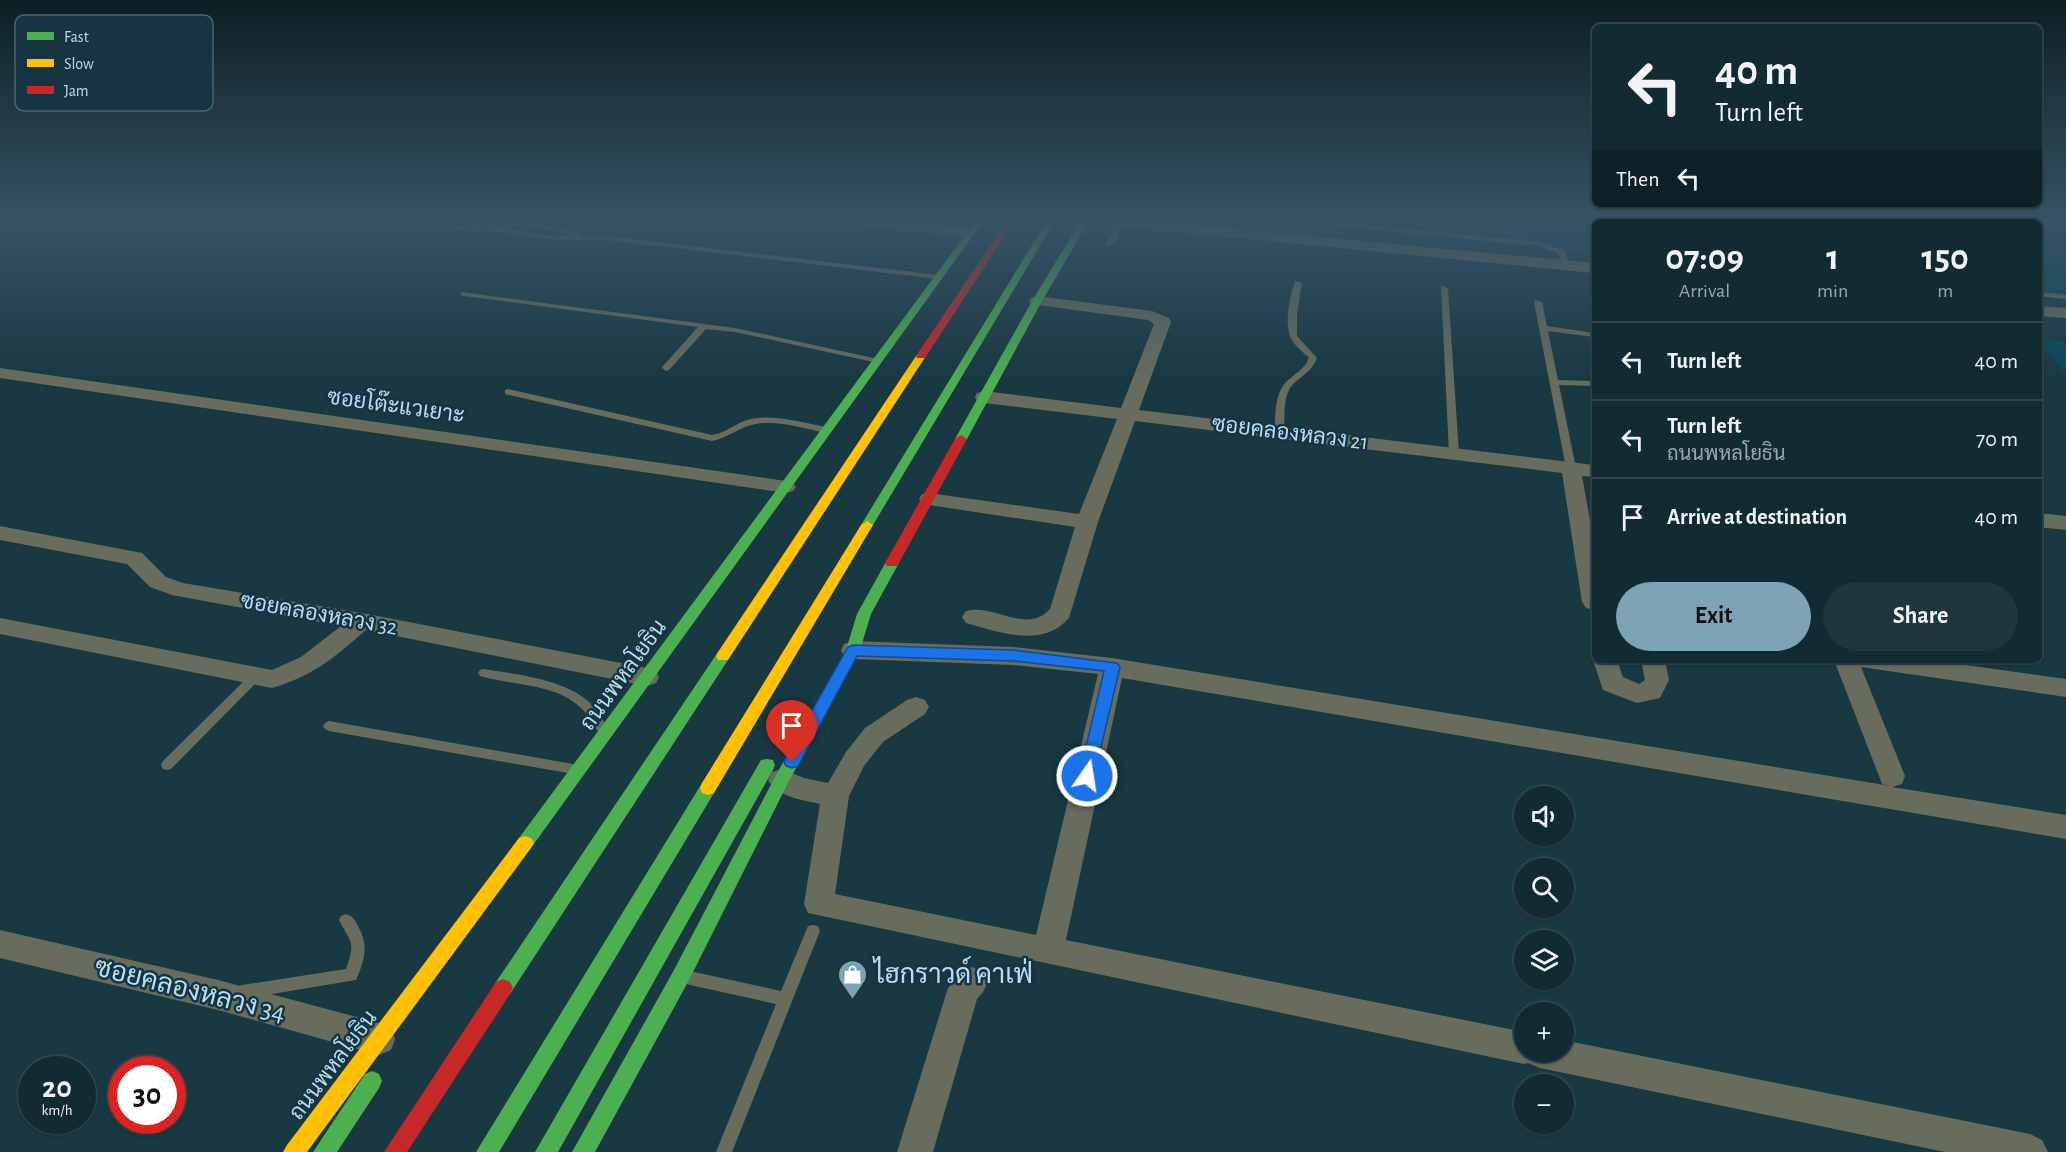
<!DOCTYPE html>
<html lang="en">
<head>
<meta charset="utf-8">
<style>
  body { margin:0; font-family:"Alegreya Sans",Sarabun,sans-serif; background:#1f363e; color:#f1f3f6; height:100vh; display:flex; flex-direction:column; font-size:22px; white-space:nowrap }
  * { box-sizing:border-box; margin:0 }
  p { font-size:20px; color:#9ca7ac }
  .icon { flex:none; width:33px; height:33px; fill:none; stroke:currentColor; stroke-width:2; stroke-linecap:round; stroke-linejoin:round }
  .map { position:relative; flex:1; overflow:hidden }
  .side { position:absolute; left:1592px; top:219px; width:450px; height:444px; display:flex; flex-direction:column; background:#122a32; border-radius:9px; box-shadow:0 2px 4px #0004,0 0 0 2px #31464d }
  .side>* { flex:none }
  .top-card { position:absolute; left:1592px; top:24px; width:450px; height:183px; border-radius:9px; box-shadow:0 2px 4px #0004,0 0 0 2px #31464d; background:#122a32; color:#f1f3f6; overflow:hidden }
  .fabs { position:absolute; left:1514px; top:786px; display:grid; gap:12px }
  .fabs a { display:grid; place-items:center; width:60px; height:60px; border-radius:50%; background:#122a32; box-shadow:0 2px 4px #0004,0 0 0 2px #31464d; font-size:30px }
  .speed { position:absolute; left:18px; top:1056px; display:flex; gap:12px; font-size:30px; font-weight:700; text-align:center }
  .speed>* { display:grid; place-content:center; width:78px; height:78px; border-radius:50%; background:#122a32; box-shadow:0 2px 4px #0004,0 0 0 2px #31464d; line-height:1 }
  .speed small { font-size:15px; font-weight:400 }
  .speed .limit { border:9px solid #d22; background:#fff; color:#111 }
  .pin { position:absolute; display:grid; place-items:center; width:51px; height:51px; color:#fff; margin:-62px -26px; border-radius:50% 50% 50% 0; rotate:-45deg; box-shadow:0 0 6px #0007 }
  .pin .icon { rotate:45deg }
  .me { position:absolute; width:66px; margin:-33px; rotate:13deg; stroke-linejoin:round; filter:drop-shadow(0 0 4px #0008) }
  .turn { display:flex; align-items:center; gap:21px; height:126px; padding:0 24px; font-size:27px }
  .turn .icon { width:78px; height:78px; stroke-width:2.5 }
  .turn b { display:block; font-size:42px; line-height:51px }
  .then { display:flex; align-items:center; height:57px; padding:0 24px; background:#0003; gap:12px; font-size:22px }
  .eta { display:flex; justify-content:space-evenly; align-items:center; height:102px; text-align:center }
  .eta b { font-size:36px; font-weight:700; line-height:42px }
  .primary-button { display:flex; gap:12px; margin-top:auto; padding:12px 24px }
  .primary-button a { flex:1; height:69px; border-radius:36px; background:#7da4b5; color:#111; font-size:24px; font-weight:700; line-height:69px; text-align:center }
  .primary-button a+a { background:#1f363e; color:#f1f3f6 }
  ul { padding:0; list-style:none }
  li { display:flex; align-items:center; gap:18px; height:78px; padding:0 24px; border-top:2px solid #31464d }
  li div { flex:1 }
  li b { display:block; font-size:22px }
  li em { font-style:normal }
  .map>svg:first-child { display:block }
  .built { fill:#08465a }
  .lines { fill:none; stroke-linecap:round; stroke-linejoin:round }
  .lane { fill:#676c5d; fill-rule:evenodd }
  .street { fill:#676c5d; fill-rule:evenodd }
  .fast { fill:#4caf50; fill-rule:evenodd }
  .slow { fill:#ffc107; fill-rule:evenodd }
  .jam { fill:#c62828; fill-rule:evenodd }
  .wall { fill:#2d424f }
  .building { fill:#344d5c; stroke:#243640; stroke-width:1.5 }
  .route { fill:#1a73e8; stroke:#114b97; stroke-width:1.5 }
  .labels { text-anchor:middle; dominant-baseline:central; stroke-width:5; stroke-linejoin:round; paint-order:stroke }
  .street-label { font-size:22px; fill:#b3def3; stroke:#163441 }
  .near-poi-label { font-size:27px; fill:#b3def3; stroke:#163441; text-anchor:start }
  .near-street-label { font-size:27px; fill:#b3def3; stroke:#163441 }
  .key { fill:#163441; stroke:#456776; stroke-width:1.5 }
  .key-label { font-size:16px; fill:#b3def3 }
</style>
</head>
<body>
<div class="map">
<svg width="2066" height="1152" viewBox="0 0 2066 1152">
  <rect width="100%" height="100%" fill="#183842"/>
  <path class="built" d="M1208,219H2043L2066,221V300L2039,297L2038,222H1594V255Z
    M2039,339L2066,343V375L2039,343Z"/>
  <g class="lines">
    <path class="lane" d="M469,219C506,219 544,224 580,233L581,234L579,236H606L939,275L943,277L939,279L606,240H552L503,232L455,230L452,228L455,226L503,228L552,236H577L558,231L472,221Z
      M1286,219H1308L1540,242L1564,250L1570,265L1563,267L1558,253L1539,246L1289,221Z
      M1955,219H1961L1963,222H1956Z
      M1118,221L1123,222L1114,245L1108,246L1106,245Z
      M1295,281L1302,283L1297,313V336L1317,358C1310,376 1296,377 1289,390C1283,402 1285,419 1284,432L1279,435L1274,432C1276,416 1274,395 1286,382C1295,373 1304,370 1309,358C1303,352 1296,347 1292,340C1283,325 1290,296 1295,281Z
      M1441,286L1448,288L1459,454L1454,457L1449,454Z
      M461,292L735,328L878,359L882,361L878,363L735,332L706,329L669,370L666,371L662,368L663,366L698,327L464,296H461Z
      M2038,292L2066,295V299L2038,296Z
      M1535,300L1542,302L1547,326L1594,333V337L1548,331L1558,380L1594,381V386L1559,385L1576,468L1571,471L1566,468L1534,302Z
      M508,389L712,435C725,433 735,424 747,420C772,413 802,423 827,427L831,430L827,433C805,429 779,420 756,424C741,426 728,438 712,441L505,394V390Z
      M484,669C516,674 563,679 588,701C597,709 604,721 610,732L608,735L604,737L600,735C594,726 589,716 581,708C555,683 513,686 480,676L478,673L480,670Z
      M256,672L260,673L262,676L260,679L171,769L167,770L163,769L161,765L163,761L252,673Z
      M329,721L573,764L577,765L579,769L577,773L573,774L329,731L325,729L323,726L325,723Z
      M346,914C353,916 356,921 359,928C369,946 364,962 356,980L242,999L237,997L235,992L237,987L242,985L346,969C356,940 351,944 339,920L341,916Z
      M813,925L818,926L820,931L732,1152H716L776,1004L690,985L685,983L683,978L685,973L690,971L781,991L808,926Z"/>
    <path class="street" d="M829,219H877L970,229L977,233L970,237L836,223Z
      M1079,219H1130L1594,263V273L1086,223Z
      M1037,296L1152,311L1169,318L1171,322L1139,410L1594,465V477L1582,476L1594,542V610L1586,608L1582,602L1562,473L1135,421L1098,522L1069,618C1042,649 999,632 966,623L962,617L966,611C993,603 1027,635 1050,609L1075,527L929,505L922,504L919,499L922,494L929,493L1079,514L1117,419L984,403L977,401L975,397L977,393L984,391L1121,408L1154,324L1148,320L1031,304L1029,301L1031,298Z
      M2038,306L2066,308V318L2038,316Z
      M0,368L786,481L793,483L796,487L793,491L786,493L0,378Z
      M2038,513L2066,516V530L2038,527Z
      M0,526L142,553L166,577L183,583L362,613L647,668L656,671L659,677L656,683L647,686L366,630C335,657 313,676 272,688L0,634V618L272,670L301,657L341,626L172,595L150,587L127,564L0,540Z
      M853,641L1013,647L1112,658L1891,786L1882,784L1879,776L1834,660H1930L2066,679V697L1861,667L1905,776L1902,784L1892,787L2066,815V839L1122,678L1066,940L1524,1032V1052H1563V1040L2030,1134L2042,1140L2048,1152H1945L1540,1068L1528,1063L1524,1064L808,913L804,904L820,804C803,800 777,797 768,780L772,772L782,769L804,778L828,783L846,752L865,728L907,700L916,697L925,700L929,707L925,714L883,742L864,766L849,796L835,894L1036,935L1098,674L1013,665L853,659L844,656L841,650L844,644Z
      M1594,657V660H1617L1623,677L1639,684L1645,680L1641,660H1665L1669,680L1660,698L1637,703L1603,690L1593,660Z
      M0,930L218,980L379,1023L391,1028L395,1039L391,1050L379,1055L218,1010L0,958Z
      M972,967L983,972L988,982L983,992L977,999L933,1152H897L947,991C953,978 959,972 972,967Z"/>
    <path class="fast" d="M977,219H985L531,848L525,850L519,848L516,843L519,838Z
      M1048,219H1056L873,525L867,529L862,528L861,525Z
      M1082,219H1090L1042,301L967,439L965,441H957L955,439L1032,301Z
      M892,559L899,563L871,614L860,650L788,783L688,982L595,1152H572L674,970L776,775L846,650L857,614L887,560Z
      M723,651L728,652L730,656L728,660L510,994L503,997L496,994L493,988L496,982L718,652Z
      M767,759L773,760L775,765L773,770L558,1152H535L761,760Z
      M708,781L714,783L716,788L714,793L499,1152H476L702,783Z
      M372,1071L379,1074L382,1081L379,1088L337,1152H313L365,1074Z"/>
    <path class="slow" d="M921,353L926,356L728,660H718L716,656L718,652L916,356Z
      M867,521L873,525L714,793L708,795L702,793L700,788L702,783L861,525Z
      M525,836L531,838L534,843L531,848L307,1152H283L287,1145L519,838Z"/>
    <path class="jam" d="M1008,219H1016L925,358H917L916,356Z
      M961,435L967,439L899,563L897,566H887L885,563L955,439Z
      M503,979L510,982L513,988L510,994L407,1152H384L496,982Z"/>
  </g>
  <path class="wall" d="M1345,219H1534V221L1528,239L1503,236V234Z"/>
  <path class="building" d="M1517,219H1534V221Z"/>
  <linearGradient id="sky" x2="0" y2="1"><stop stop-color="#0d1f24"/><stop offset="0.58" stop-color="#375365"/><stop offset="1" stop-color="#375365" stop-opacity="0"/></linearGradient>
  <rect width="2066" height="380" fill="url(#sky)"/>
  <path class="route" d="M853,645L1013,650L1117,663L1120,667L1093,781L1087,783L1082,781L1079,776L1104,671L1013,661L857,656L798,766L792,768L786,766L784,762L786,757L848,647Z"/>
  <defs>
    <symbol id="shop-pin" viewBox="-11 -11 22 30"><path d="M0 17L-7.5 6A9.5 9.5 0 1 1 7.5 6Z" fill="#7da4b5" stroke="#163441"/><path d="M-5-2.5h2.3a2.7 3.5 0 0 1 5.4 0H5L5.5 6h-11ZM-1.5-2.5h3a1.5 2.3 0 0 0-3 0Z" fill="#fff"/></symbol>
  </defs>
  <g fill-rule="evenodd">
    <use href="#shop-pin" x="836" y="958" width="33" height="45"/>
  </g>
  <g class="labels">
    <g class="street-label">
      <text transform="translate(396 406) rotate(8)">ซอยโต๊ะแวเยาะ</text>
      <text transform="translate(1290 433) rotate(7)">ซอยคลองหลวง 21</text>
      <text transform="translate(319 614) rotate(10)">ซอยคลองหลวง 32</text>
      <text transform="translate(623 675) rotate(-54)">ถนนพหลโยธิน</text>
      <text transform="translate(333 1065) rotate(-53)">ถนนพหลโยธิน</text>
    </g>
    <g class="near-poi-label">
      <text x="874" y="974">ไฮกราวด์ คาเฟ่</text>
    </g>
    <g class="near-street-label">
      <text transform="translate(190 990) rotate(14)">ซอยคลองหลวง 34</text>
    </g>
  </g>
  <rect x="15" y="15" width="198" height="96" rx="9" class="key"/>
  <rect x="27" y="32" width="27" height="8" fill="#4caf50"/>
  <rect x="27" y="59" width="27" height="8" fill="#ffc107"/>
  <rect x="27" y="86" width="27" height="8" fill="#c62828"/>
  <g class="key-label">
    <text x="64" y="42">Fast</text>
    <text x="64" y="69">Slow</text>
    <text x="64" y="96">Jam</text>
  </g>
</svg>
<div class="fabs">
<a><svg class="icon" aria-label="sound" viewBox="0 0 24 24"><path d="M4 9h4l5-4v14l-5-4H4zM17 9q2 3 0 6"/></svg></a>
<a><svg class="icon" aria-label="search" viewBox="0 0 24 24"><circle cx="10" cy="10" r="6"/><path d="M15 15l6 6"/></svg></a>
<a><svg class="icon" aria-label="layers" viewBox="0 0 24 24"><path d="M12 4l9 5-9 5-9-5zM3 14l9 5 9-5"/></svg></a>
<a>+</a>
<a>−</a>
</div>
<div class="speed"><div>20<small>km/h</small></div><div class="limit">30</div></div>
<div class="pin" style="left:792px;top:762px;background:#d93025"><svg class="icon" aria-label="arrive" viewBox="0 0 24 24"><path d="M6 21V4h12l-3 4 3 4H6"/></svg></div>
<svg class="me" style="left:1087px;top:776px" viewBox="-20 -20 40 40"><circle r="17" fill="#1a73e8" stroke="#fff" stroke-width="3"/><path d="M0-11L8 9 0 5-8 9z" fill="#fff"/></svg>
<div class="top-card">
<div class="turn"><svg class="icon" aria-label="left" viewBox="0 0 24 24"><path d="M17 20v-9H6M10 6l-5 5 5 5"/></svg><div><b>40 m</b>Turn left</div></div>
<div class="then">Then<svg class="icon" aria-label="left" viewBox="0 0 24 24"><path d="M17 20v-9H6M10 6l-5 5 5 5"/></svg></div>
</div>
<section class="side">
<div class="eta">
<div><b>07:09</b><p>Arrival</p></div>
<div><b>1</b><p>min</p></div>
<div><b>150</b><p>m</p></div>
</div>
<ul>
<li><svg class="icon" aria-label="left" viewBox="0 0 24 24"><path d="M17 20v-9H6M10 6l-5 5 5 5"/></svg><div><b>Turn left</b></div><em>40 m</em></li>
<li><svg class="icon" aria-label="left" viewBox="0 0 24 24"><path d="M17 20v-9H6M10 6l-5 5 5 5"/></svg><div><b>Turn left</b><p>ถนนพหลโยธิน</p></div><em>70 m</em></li>
<li><svg class="icon" aria-label="arrive" viewBox="0 0 24 24"><path d="M6 21V4h12l-3 4 3 4H6"/></svg><div><b>Arrive at destination</b></div><em>40 m</em></li>
</ul>
<div class="primary-button"><a>Exit</a><a>Share</a></div>
</section>
</div>
</body>
</html>
